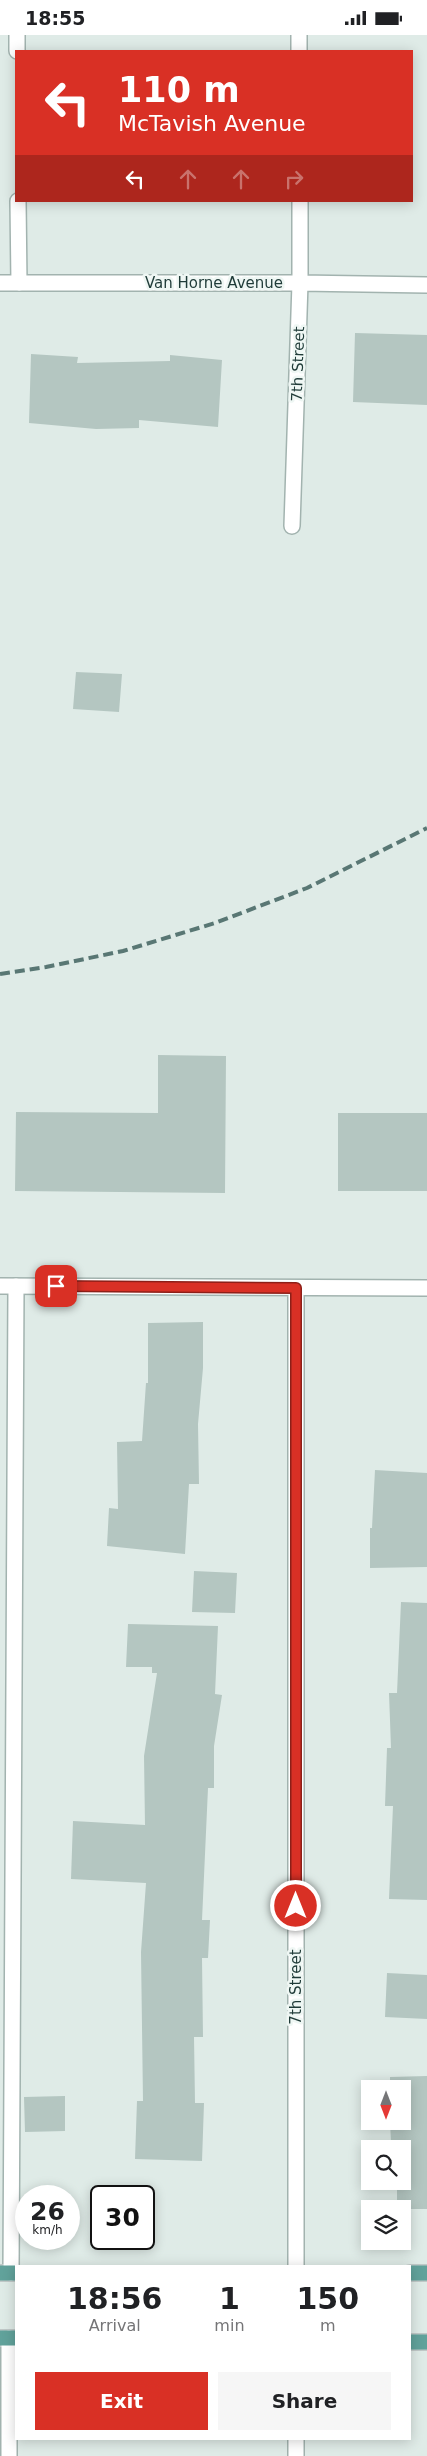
<!DOCTYPE html>
<html lang="en">
<head>
<meta charset="utf-8">
<style>
  body { margin:0; font-family:"DejaVu Sans",sans-serif; background:#f6f6f6; color:#202124; height:100vh; display:flex; flex-direction:column; font-size:19px; white-space:nowrap }
  * { box-sizing:border-box; margin:0 }
  p { font-size:16px; color:#757577 }
  .icon { flex:none; width:28px; height:28px; fill:none; stroke:currentColor; stroke-width:2; stroke-linecap:round; stroke-linejoin:round }
  .map { position:relative; flex:1; overflow:hidden }
  .side { position:absolute; left:15px; top:2230px; width:396px; height:175px; display:flex; flex-direction:column; background:#fff; border-radius:0px; box-shadow:0 2px 12px #0003 }
  .side>* { flex:none }
  .guide { position:absolute; left:15px; top:15px; width:398px; height:152px; border-radius:0px; box-shadow:0 2px 12px #0003; background:#d93025; color:#fff; overflow:hidden }
  .needle { width:32px; rotate:180deg }
  .fabs { position:absolute; left:361px; top:2045px; display:grid; gap:10px }
  .fabs a { display:grid; place-items:center; width:50px; height:50px; border-radius:0px; background:#fff; box-shadow:0 2px 12px #0003; font-size:25px }
  .speed { position:absolute; left:15px; top:2150px; display:flex; gap:10px; font-size:25px; font-weight:700; text-align:center }
  .speed>* { display:grid; place-content:center; width:65px; height:65px; border-radius:50%; background:#fff; box-shadow:0 2px 12px #0003; line-height:1 }
  .speed small { font-size:12px; font-weight:400 }
  .speed .limit { border:2px solid #111; border-radius:8px; background:#fff; color:#111 }
  .pin { position:absolute; display:grid; place-items:center; width:42px; height:42px; color:#fff; margin:-21px; border-radius:10px; box-shadow:0 2px 8px #0006 }
  .me { position:absolute; width:55px; margin:-28px; rotate:0deg; stroke-linejoin:round; filter:drop-shadow(0 0 4px #0008) }
  .turn { display:flex; align-items:center; gap:18px; height:105px; padding:0 20px; font-size:22px }
  .turn .icon { width:65px; height:65px; stroke-width:2.5 }
  .turn b { display:block; font-size:35px; line-height:42px }
  .lanes { display:flex; align-items:center; height:48px; padding:0 20px; background:#0003; justify-content:center; gap:25px; direction:ltr }
  .lanes .off { opacity:.35 }
  .eta { display:flex; justify-content:space-evenly; align-items:center; height:85px; text-align:center }
  .eta b { font-size:30px; font-weight:700; line-height:35px }
  .cta { display:flex; gap:10px; margin-top:auto; padding:10px 20px }
  .cta a { flex:1; height:58px; border-radius:0px; background:#d93025; color:#fff; font-size:20px; font-weight:700; line-height:58px; text-align:center }
  .cta a+a { background:#f6f6f6; color:#202124 }
  .status { display:flex; justify-content:space-between; align-items:center; height:35px; padding:0 25px; background:#fff; direction:ltr }
  .status svg { height:14px; fill:currentColor }
  .map>svg:first-child { display:block }
  .building { fill:#b4c6c1 }
  .lines { fill:none; stroke-linecap:round; stroke-linejoin:round }
  .service-casing { stroke:#a2b3af; stroke-width:18 }
  .minor-casing { stroke:#a2b3af; stroke-width:18 }
  .primary-casing { stroke:#c0c8c7; stroke-width:18 }
  .service { stroke:#fff; stroke-width:15 }
  .minor { stroke:#fff; stroke-width:15 }
  .primary { stroke:#61a29b; stroke-width:15 }
  .rail { stroke:#597774; stroke-width:4; stroke-dasharray:10 5; stroke-linecap:butt }
  .route-casing { stroke:#8d1f18; stroke-width:12 }
  .route { stroke:#d93025; stroke-width:9 }
  .labels { text-anchor:middle; dominant-baseline:central; stroke-width:5; stroke-linejoin:round; paint-order:stroke }
  .street-label { font-size:15px; fill:#1f3b38; stroke:#eff7f4 }
</style>
</head>
<body>
<div class="status"><b>18:55</b><svg viewBox="0 0 49 12"><path d="M0 12V9h3v3zM5 12V6h3v6zM10 12V3h3v9zM15 12V0h3v12zM26 1h20v11H26zM47 4h2v5h-2z"/></svg></div>
<div class="map">
<svg width="427" height="2421" viewBox="0 0 427 2421">
  <rect width="100%" height="100%" fill="#dfebe7"/>
  <path class="building" d="M355,298L427,300V370L353,367Z
    M31,319L78,322L77,328L170,326V320L222,325L218,392L139,385V393L96,394L29,388Z
    M76,637L122,639L119,677L73,674Z
    M158,1020L226,1021L225,1158L15,1156L16,1077L158,1078Z
    M338,1078H427V1156H338Z
    M203,1287V1333L198,1389L199,1449H189L185,1519L107,1511L109,1473L118,1474L117,1407L142,1406L146,1348H148V1288Z
    M375,1435L427,1438V1532L370,1533V1493H372Z
    M194,1536L237,1538L235,1578L192,1577Z
    M401,1567L427,1568V1865L389,1864L393,1771H385L387,1713H391L389,1658H397Z
    M128,1589L218,1591L215,1659L222,1660L214,1711V1753H208L202,1885H210L208,1923H202L203,2002H194L195,2068H204L202,2126L135,2124L137,2066H143L141,1917L146,1848L71,1844L73,1786L145,1790L144,1721L157,1638H152V1632H126Z
    M387,1938L427,1940V1984L385,1982Z
    M427,2041V2174H397V2146H402V2114H397V2108H391L390,2086H402V2054H390V2042Z
    M65,2061V2096L25,2097L24,2062Z"/>
  <g class="lines">
    <defs>
      <path id="service" d="M17,0V16
        M18,166L19,248
        M11,2238L16,1251
        M9,2303V2421"/>
      <path id="minor" d="M299,0V16
        M0,248H300L427,250
        M292,491L300,248V166
        M0,1251L427,1253
        M296,1253V2231
        M296,2404V2421"/>
      <path id="primary" d="M0,2238H16
        M410,2238H427
        M0,2303H16
        M410,2307H427"/>
    </defs>
    <use href="#service" class="service-casing"/>
    <use href="#minor" class="minor-casing"/>
    <use href="#primary" class="primary-casing"/>
    <use href="#service" class="service"/>
    <use href="#minor" class="minor"/>
    <use href="#primary" class="primary"/>
    <path class="rail" d="M0,939L46,932L123,916L215,888L307,853L427,793"/>
  </g>
  <g class="lines">
    <defs>
      <path id="route" d="M56,1251L296,1253V1871"/>
    </defs>
    <use href="#route" class="route-casing"/>
    <use href="#route" class="route"/>
  </g>
  <g class="labels">
    <g class="street-label">
      <text x="214" y="248">Van Horne Avenue</text>
      <text transform="translate(298 329) rotate(-88)">7th Street</text>
      <text transform="translate(296 1952) rotate(-90)">7th Street</text>
    </g>
  </g>
</svg>
<div class="fabs">
<a><svg class="needle" viewBox="-14 -14 28 28"><path d="M0-13l5 13h-10z" fill="#e53935"/><path d="M0 13l5-13h-10z" fill="#757577"/></svg></a>
<a><svg class="icon" aria-label="search" viewBox="0 0 24 24"><circle cx="10" cy="10" r="6"/><path d="M15 15l6 6"/></svg></a>
<a><svg class="icon" aria-label="layers" viewBox="0 0 24 24"><path d="M12 4l9 5-9 5-9-5zM3 14l9 5 9-5"/></svg></a>
</div>
<div class="speed"><div>26<small>km/h</small></div><div class="limit">30</div></div>
<div class="pin" style="left:56px;top:1251px;background:#d93025"><svg class="icon" aria-label="arrive" viewBox="0 0 24 24"><path d="M6 21V4h12l-3 4 3 4H6"/></svg></div>
<svg class="me" style="left:296px;top:1871px" viewBox="-20 -20 40 40"><circle r="17" fill="#d93025" stroke="#fff" stroke-width="3"/><path d="M0-11L8 9 0 5-8 9z" fill="#fff"/></svg>
<div class="guide">
<div class="turn"><svg class="icon" aria-label="left" viewBox="0 0 24 24"><path d="M17 20v-9H6M10 6l-5 5 5 5"/></svg><div><b>110 m</b>McTavish Avenue</div></div>
<div class="lanes"><svg class="icon" aria-label="left" viewBox="0 0 24 24"><path d="M17 20v-9H6M10 6l-5 5 5 5"/></svg><svg class="icon off" aria-label="ahead" viewBox="0 0 24 24"><path d="M12 20V5M6 11l6-6 6 6"/></svg><svg class="icon off" aria-label="ahead" viewBox="0 0 24 24"><path d="M12 20V5M6 11l6-6 6 6"/></svg><svg class="icon off" aria-label="right" viewBox="0 0 24 24"><path d="M7 20v-9h11M14 6l5 5-5 5"/></svg></div>
</div>
<section class="side">
<div class="eta">
<div><b>18:56</b><p>Arrival</p></div>
<div><b>1</b><p>min</p></div>
<div><b>150</b><p>m</p></div>
</div>
<div class="cta"><a>Exit</a><a>Share</a></div>
</section>
</div>
</body>
</html>
